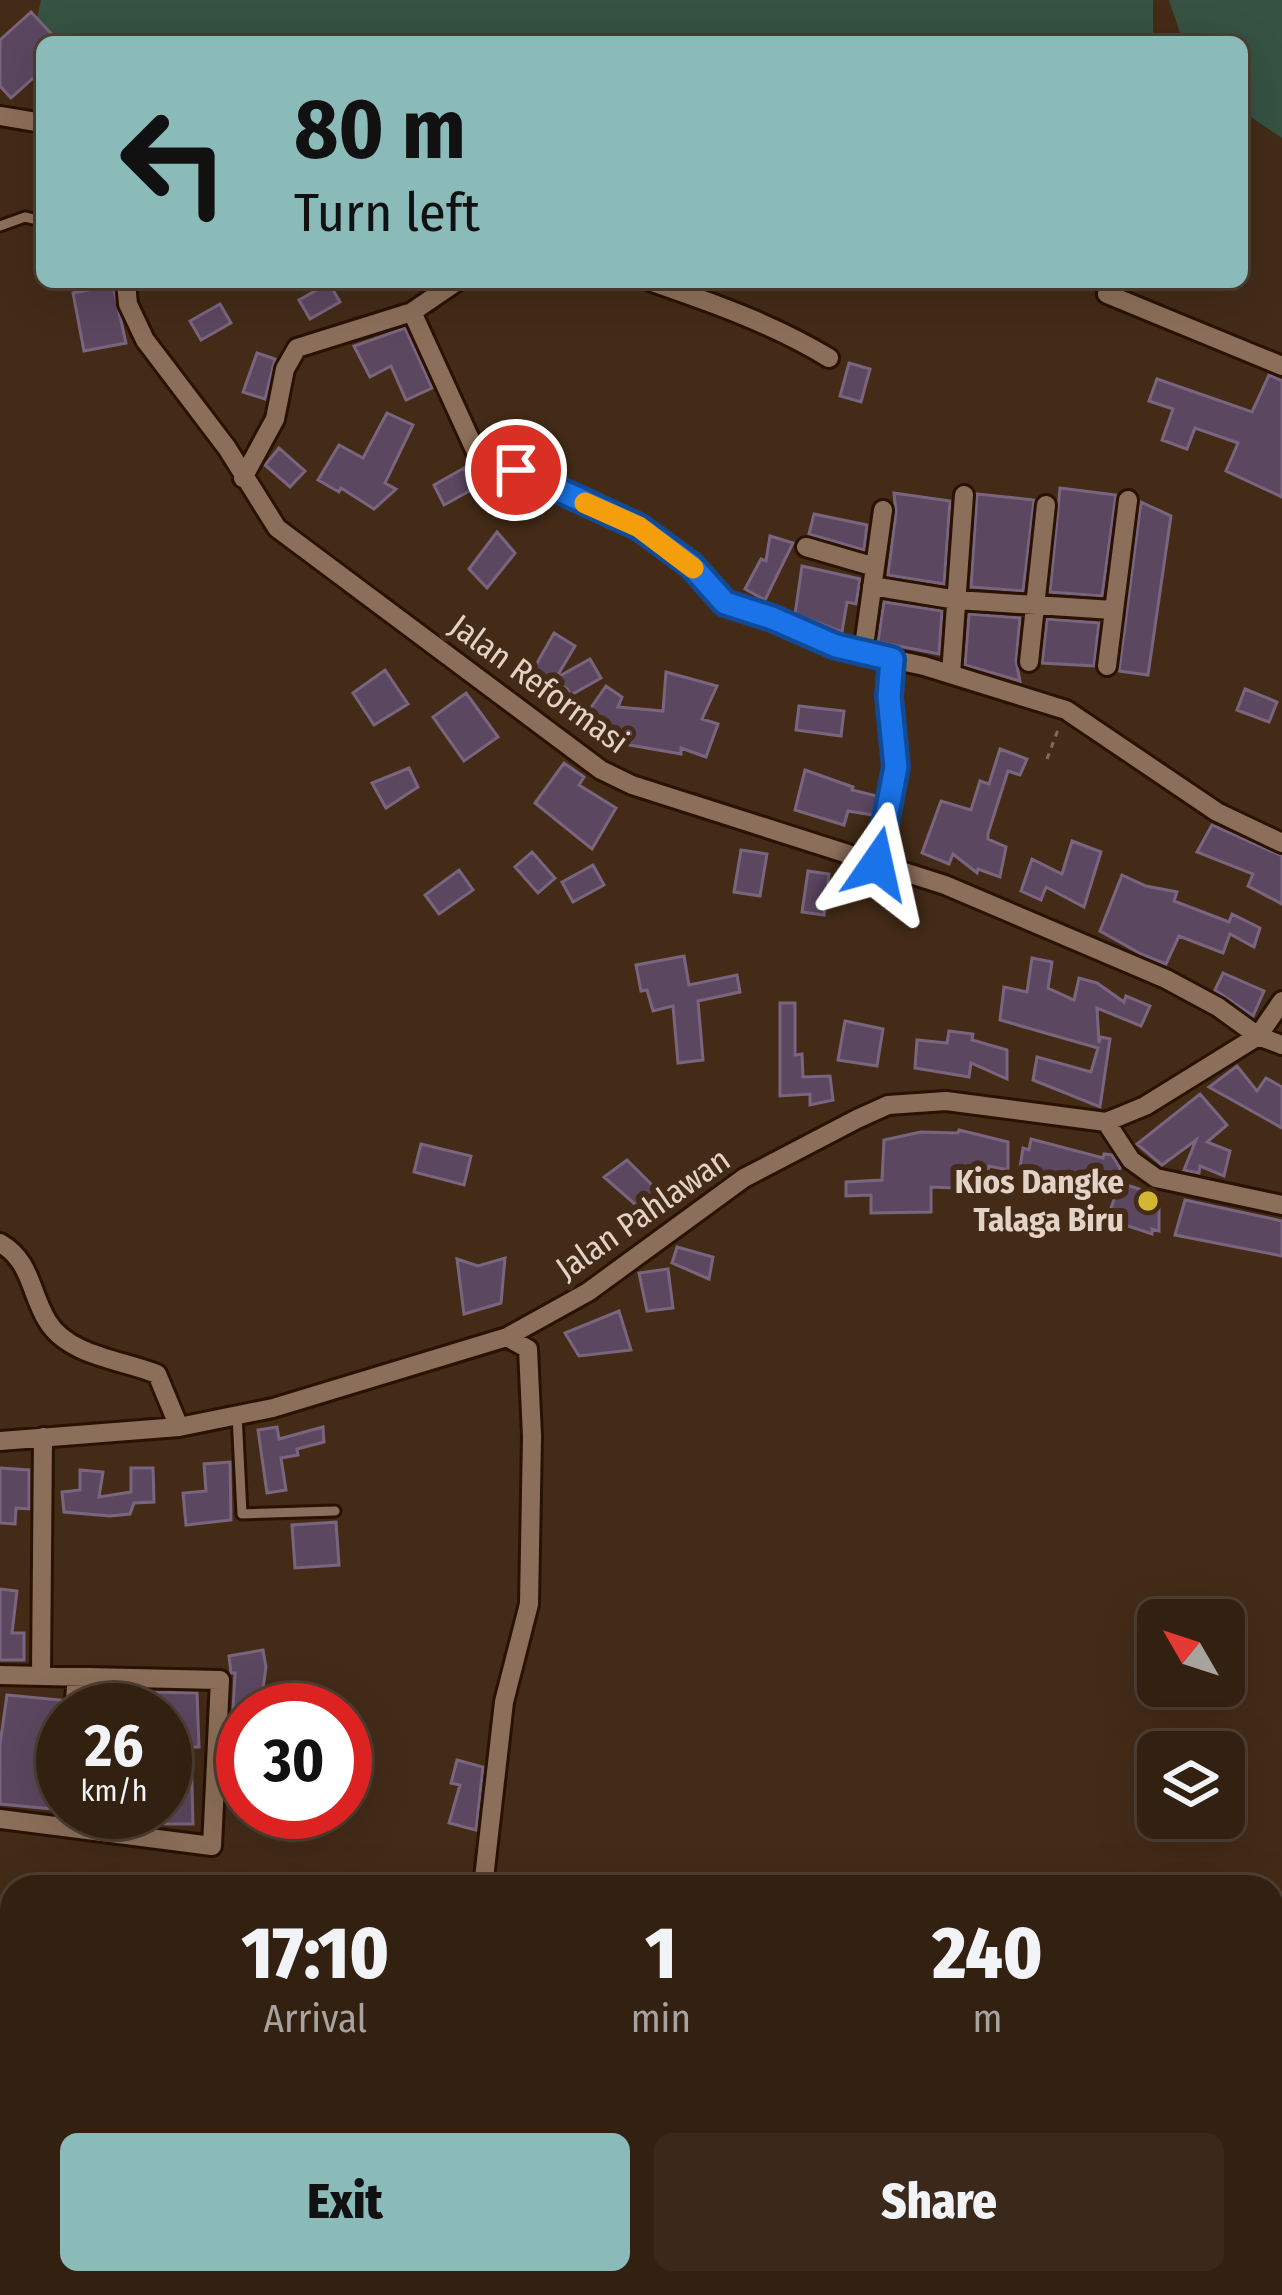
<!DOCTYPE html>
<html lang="en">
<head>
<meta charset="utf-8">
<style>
  body { margin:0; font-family:"Fira Sans Condensed",sans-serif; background:#3a281a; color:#f1f3f6; height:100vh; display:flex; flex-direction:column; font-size:45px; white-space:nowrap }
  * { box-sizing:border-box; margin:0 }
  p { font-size:39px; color:#a8a39f }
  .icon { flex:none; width:66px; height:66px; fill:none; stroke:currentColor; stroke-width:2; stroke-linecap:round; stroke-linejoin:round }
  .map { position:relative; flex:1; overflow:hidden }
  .side { position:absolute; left:0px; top:1875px; width:1284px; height:420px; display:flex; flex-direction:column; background:#322011; border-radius:36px 36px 0 0; box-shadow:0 12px 48px #0002,0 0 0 3px #4d3e31 }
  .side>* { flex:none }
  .banner { position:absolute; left:36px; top:36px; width:1212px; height:252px; border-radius:18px; box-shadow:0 12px 48px #0002,0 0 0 3px #4d3e31; background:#8bbbb9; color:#111; overflow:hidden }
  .needle { width:78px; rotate:309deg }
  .fabs { position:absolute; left:1137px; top:1599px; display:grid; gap:24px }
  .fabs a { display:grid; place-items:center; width:108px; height:108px; border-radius:18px; background:#322011; box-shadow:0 12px 48px #0002,0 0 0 3px #4d3e31; font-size:60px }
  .speed { position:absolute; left:36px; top:1683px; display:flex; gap:24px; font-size:60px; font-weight:700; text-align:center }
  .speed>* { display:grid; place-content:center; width:156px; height:156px; border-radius:50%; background:#322011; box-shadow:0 12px 48px #0002,0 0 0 3px #4d3e31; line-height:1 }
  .speed small { font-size:30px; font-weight:400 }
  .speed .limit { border:18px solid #d22; background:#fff; color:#111 }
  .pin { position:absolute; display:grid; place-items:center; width:102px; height:102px; color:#fff; margin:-51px; border:6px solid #fff; border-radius:50%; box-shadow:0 3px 12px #0007 }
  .me { position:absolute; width:132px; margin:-66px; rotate:11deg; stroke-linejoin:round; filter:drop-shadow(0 0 9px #0008) }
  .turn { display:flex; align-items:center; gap:42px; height:252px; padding:0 60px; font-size:54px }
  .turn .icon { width:156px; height:156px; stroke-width:2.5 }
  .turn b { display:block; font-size:84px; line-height:102px }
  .eta { display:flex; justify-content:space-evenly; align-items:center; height:204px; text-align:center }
  .eta b { font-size:72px; font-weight:800; line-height:84px }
  .cta { display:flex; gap:24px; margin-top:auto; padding:24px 60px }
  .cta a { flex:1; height:138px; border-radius:18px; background:#8bbbb9; color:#111; font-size:48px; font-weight:800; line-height:138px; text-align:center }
  .cta a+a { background:#3a281a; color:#f1f3f6 }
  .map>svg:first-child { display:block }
  .green { fill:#355243 }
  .building { fill:#5b4760; stroke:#7a657f; stroke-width:3 }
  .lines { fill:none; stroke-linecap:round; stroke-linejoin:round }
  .service-casing { stroke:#291201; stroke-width:15 }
  .minor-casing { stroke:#291201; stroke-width:24 }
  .path { stroke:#816c5b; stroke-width:3; stroke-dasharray:6 6; stroke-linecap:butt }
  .service { stroke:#8c6f5a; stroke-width:9 }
  .minor { stroke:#8c6f5a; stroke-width:18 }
  .route-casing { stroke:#114b97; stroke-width:30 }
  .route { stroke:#1a73e8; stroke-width:21 }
  .slow { stroke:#f59e0b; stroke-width:21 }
  .poi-dot { fill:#d4b635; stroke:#432b17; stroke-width:4.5 }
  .labels { text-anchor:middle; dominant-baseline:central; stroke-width:12; stroke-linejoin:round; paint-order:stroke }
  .street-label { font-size:33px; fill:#e3d3c7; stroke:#432b17 }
  .poi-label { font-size:33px; font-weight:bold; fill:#e3d3c7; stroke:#432b17; text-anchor:end }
</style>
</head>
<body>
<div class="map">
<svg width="1282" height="2295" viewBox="0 0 1282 2295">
  <rect width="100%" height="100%" fill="#432b17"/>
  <path class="green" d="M41,0H1153V42H42L28,60Z
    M1169,0H1282V138L1242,111V42H1183Z"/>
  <path class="building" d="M31,12L59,42H42V70L11,98L0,86V40Z
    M329,283L340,302L310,319L299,300Z
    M113,285L126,343L84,351L73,293Z
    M220,304L231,323L201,340L190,321Z
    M405,328L432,388L406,400L391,366L370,377L354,346Z
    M257,353L275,359L265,399L243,392Z
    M849,363L870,369L861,402L840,396Z
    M1269,375L1282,381V497L1226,471L1238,443L1195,428L1187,449L1162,440L1173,409L1149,401L1157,379L1252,412Z
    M387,413L413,425L385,483L396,489L374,509L341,488L339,492L318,480L339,445L363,458Z
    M279,448L305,471L290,487L265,465Z
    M464,468L475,488L444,505L434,485Z
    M1060,488L1116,495L1102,596L1050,592Z
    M894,493L950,501L944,584L888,575L896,512Z
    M977,494L1034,500L1023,591L971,587Z
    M1141,502L1171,516L1148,675L1119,671Z
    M814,514L867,525L864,550L809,534Z
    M497,532L515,553L487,588L469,569Z
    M770,536L793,543L765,600L745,589L761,559L766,561Z
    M802,566L860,579L856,604L847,602L842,632L795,614Z
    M884,602L942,611L939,654L878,642Z
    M969,614L1020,618L1016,661L1020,681L965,665Z
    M1047,619L1099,623L1094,666L1042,663Z
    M554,633L575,646L556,678L590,659L601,678L571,695L567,689L533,670Z
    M385,670L408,704L374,725L353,693Z
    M666,672L717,686L702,719L718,724L706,757L681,748V754L624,744L590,709L606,686L622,697L618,707L663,711Z
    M1245,689L1277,702L1269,722L1237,710Z
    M466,693L498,737L464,761L433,717Z
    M799,706L844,711L841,736L796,730Z
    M1000,749L1027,759L1020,775L1008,771L988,834V839L1006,847L1000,877L978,869L977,873L953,854L949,864L922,853L941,801L971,810L980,781L989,784Z
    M564,763L584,777L579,785L616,808L592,849L535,803Z
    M409,768L418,787L386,808L372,783Z
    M805,770L853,787L852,790L877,796L873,815L848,811L844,825L795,810Z
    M1212,825L1282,856V904L1248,886L1253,874L1197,852Z
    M1072,841L1101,852L1084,907L1046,887L1041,900L1021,891L1032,859L1062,874Z
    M741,850L767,854L760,896L734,892Z
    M532,852L555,878L538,893L515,867Z
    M593,865L604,885L573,902L562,882Z
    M459,870L473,890L439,914L425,895Z
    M808,871L829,874L824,915L802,912Z
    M1122,875L1146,886L1177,892L1174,901L1229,922L1232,914L1260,928L1254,947L1230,934L1223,953L1179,936L1166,964L1141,954L1100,931Z
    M684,956L689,985L737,975L740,992L698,1001L703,1060L678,1063L673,1006L653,1011L647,990L641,991L636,965Z
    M1032,958L1052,962L1048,988L1074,1000L1079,978L1097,983L1124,1002L1126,996L1150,1006L1141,1026L1097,1008L1099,1043L1101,1037L1110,1039L1100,1107L1033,1080L1037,1057L1091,1072L1098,1048L1000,1020L1004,987L1027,992Z
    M1223,973L1264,991L1253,1016L1215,990Z
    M780,1003H795V1055L802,1054L803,1077L830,1076L833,1100L810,1105V1094L780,1096Z
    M845,1021L883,1029L877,1066L838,1060Z
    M949,1031L973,1034L972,1040L1007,1050V1079L971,1063L969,1077L915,1068L917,1040L947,1043Z
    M1237,1066L1257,1091L1266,1078L1282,1087V1128L1209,1087Z
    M1200,1094L1227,1125L1207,1142L1230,1151L1224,1176L1200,1166L1199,1173L1184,1170L1196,1140L1162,1165L1137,1144Z
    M959,1130L1008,1142V1170L989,1166L988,1173L956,1167L955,1188L931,1187V1212L871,1213V1195L846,1196V1182L882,1180L884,1140L921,1132L958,1133Z
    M1031,1139L1103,1158L1104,1154L1112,1155L1120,1168L1115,1182L1086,1177L1082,1199L1054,1191L1057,1177L1020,1168L1023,1148L1029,1150Z
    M421,1144L471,1156L464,1185L414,1172Z
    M627,1160L663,1196L646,1214L604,1177Z
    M1120,1183L1159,1195V1231L1152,1229V1234L1107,1219Z
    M1185,1200L1282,1221V1256L1175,1235Z
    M677,1247L713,1257L709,1279L672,1263Z
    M505,1258L501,1303L464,1314L457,1259L478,1266Z
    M668,1269L673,1308L647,1311L639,1273Z
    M619,1311L631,1350L579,1356L565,1333Z
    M277,1427L279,1439L323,1427L324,1442L297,1449L298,1455L281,1458L286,1490L267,1493L258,1430Z
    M230,1462L231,1520L186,1525L183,1493L206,1491L204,1464Z
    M0,1468L29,1470V1509L16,1508L15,1524L0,1523Z
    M131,1468H153L154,1502L134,1503L130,1514L110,1516L64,1512L62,1492L80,1490V1470L103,1472L99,1497L131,1492Z
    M336,1522L339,1565L295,1568L292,1525Z
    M0,1589L17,1591L12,1633H24V1660H0Z
    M263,1650L266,1667L260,1710H233L235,1673H231L229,1656Z
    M89,1691L197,1693L199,1747H191L193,1824H165V1710H88Z
    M7,1695L61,1700L63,1743L53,1809L0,1804V1744Z
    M457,1760L483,1767L476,1830L449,1823L460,1785L451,1783Z"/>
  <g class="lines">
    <defs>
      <path id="service" d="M0,226L25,217L42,221
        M237,1415L242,1514L335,1511"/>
      <path id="minor" d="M0,116L42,123
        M126,282L128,304L145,340L227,448L277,528L601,770L632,785L945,885L1166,979L1218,1007L1258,1036L1282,1045
        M652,282C713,303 773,324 829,358
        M1107,294L1282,366
        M412,312L475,450L639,527L690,565L725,603L772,618L836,647L924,666L1066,710L1217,812L1282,843
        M243,478L275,419L285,369L297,348L412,312L456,282
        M806,547L875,567
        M872,586L957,600L1113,610
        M863,653L883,510
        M1029,662L1046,505
        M1107,666L1128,500
        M951,674L964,495
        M877,864L896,767L889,697L892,659
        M1106,1122L1131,1160L1156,1178L1282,1205
        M0,1243C32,1261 30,1294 48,1322C69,1356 123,1360 157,1374L179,1427
        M0,1441L179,1427L273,1408L507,1337L588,1292L744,1178L857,1119L888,1105L946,1101L1106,1122L1145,1106L1258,1036L1282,1001
        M0,1675L220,1680L212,1846L0,1819
        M41,1676L43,1437
        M74,1710L77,1677
        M483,1887L504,1702L529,1604L532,1436L528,1349L507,1337"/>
    </defs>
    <use href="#service" class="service-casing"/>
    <use href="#minor" class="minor-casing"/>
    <path class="path" d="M1047,759L1059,727"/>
    <use href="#service" class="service"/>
    <use href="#minor" class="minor"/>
  </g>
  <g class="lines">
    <defs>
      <path id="route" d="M516,470L639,527L691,565L725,603L772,618L836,646L892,659L889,697L896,767L877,864"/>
    </defs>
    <use href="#route" class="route-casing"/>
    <use href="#route" class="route"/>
    <path class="slow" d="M585,503L639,527L693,568"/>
  </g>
  <circle class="poi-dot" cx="1148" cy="1201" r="12"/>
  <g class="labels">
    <g class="street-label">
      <text transform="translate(539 684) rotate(36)">Jalan Reformasi</text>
      <text transform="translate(643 1214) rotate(-35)">Jalan Pahlawan</text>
    </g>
    <g class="poi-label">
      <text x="1124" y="1182">Kios Dangke<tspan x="1124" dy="38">Talaga Biru</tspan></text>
    </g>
  </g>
</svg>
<div class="fabs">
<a><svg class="needle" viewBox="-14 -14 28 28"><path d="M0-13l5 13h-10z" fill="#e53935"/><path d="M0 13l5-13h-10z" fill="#a8a39f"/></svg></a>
<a><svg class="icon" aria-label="layers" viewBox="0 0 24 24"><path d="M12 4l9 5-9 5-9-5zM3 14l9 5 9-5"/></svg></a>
</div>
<div class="speed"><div>26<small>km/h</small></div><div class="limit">30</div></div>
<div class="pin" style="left:516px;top:470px;background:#d93025"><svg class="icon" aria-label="arrive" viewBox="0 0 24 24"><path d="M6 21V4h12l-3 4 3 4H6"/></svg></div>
<svg class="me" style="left:877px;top:864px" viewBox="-20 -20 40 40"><path d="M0-17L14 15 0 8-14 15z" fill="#1a73e8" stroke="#fff" stroke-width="4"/></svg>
<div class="banner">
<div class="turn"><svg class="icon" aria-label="left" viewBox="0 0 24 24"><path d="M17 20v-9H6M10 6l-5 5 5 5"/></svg><div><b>80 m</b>Turn left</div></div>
</div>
<section class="side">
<div class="eta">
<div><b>17:10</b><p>Arrival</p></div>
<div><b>1</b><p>min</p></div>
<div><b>240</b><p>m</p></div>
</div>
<div class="cta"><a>Exit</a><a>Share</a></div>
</section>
</div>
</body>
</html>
